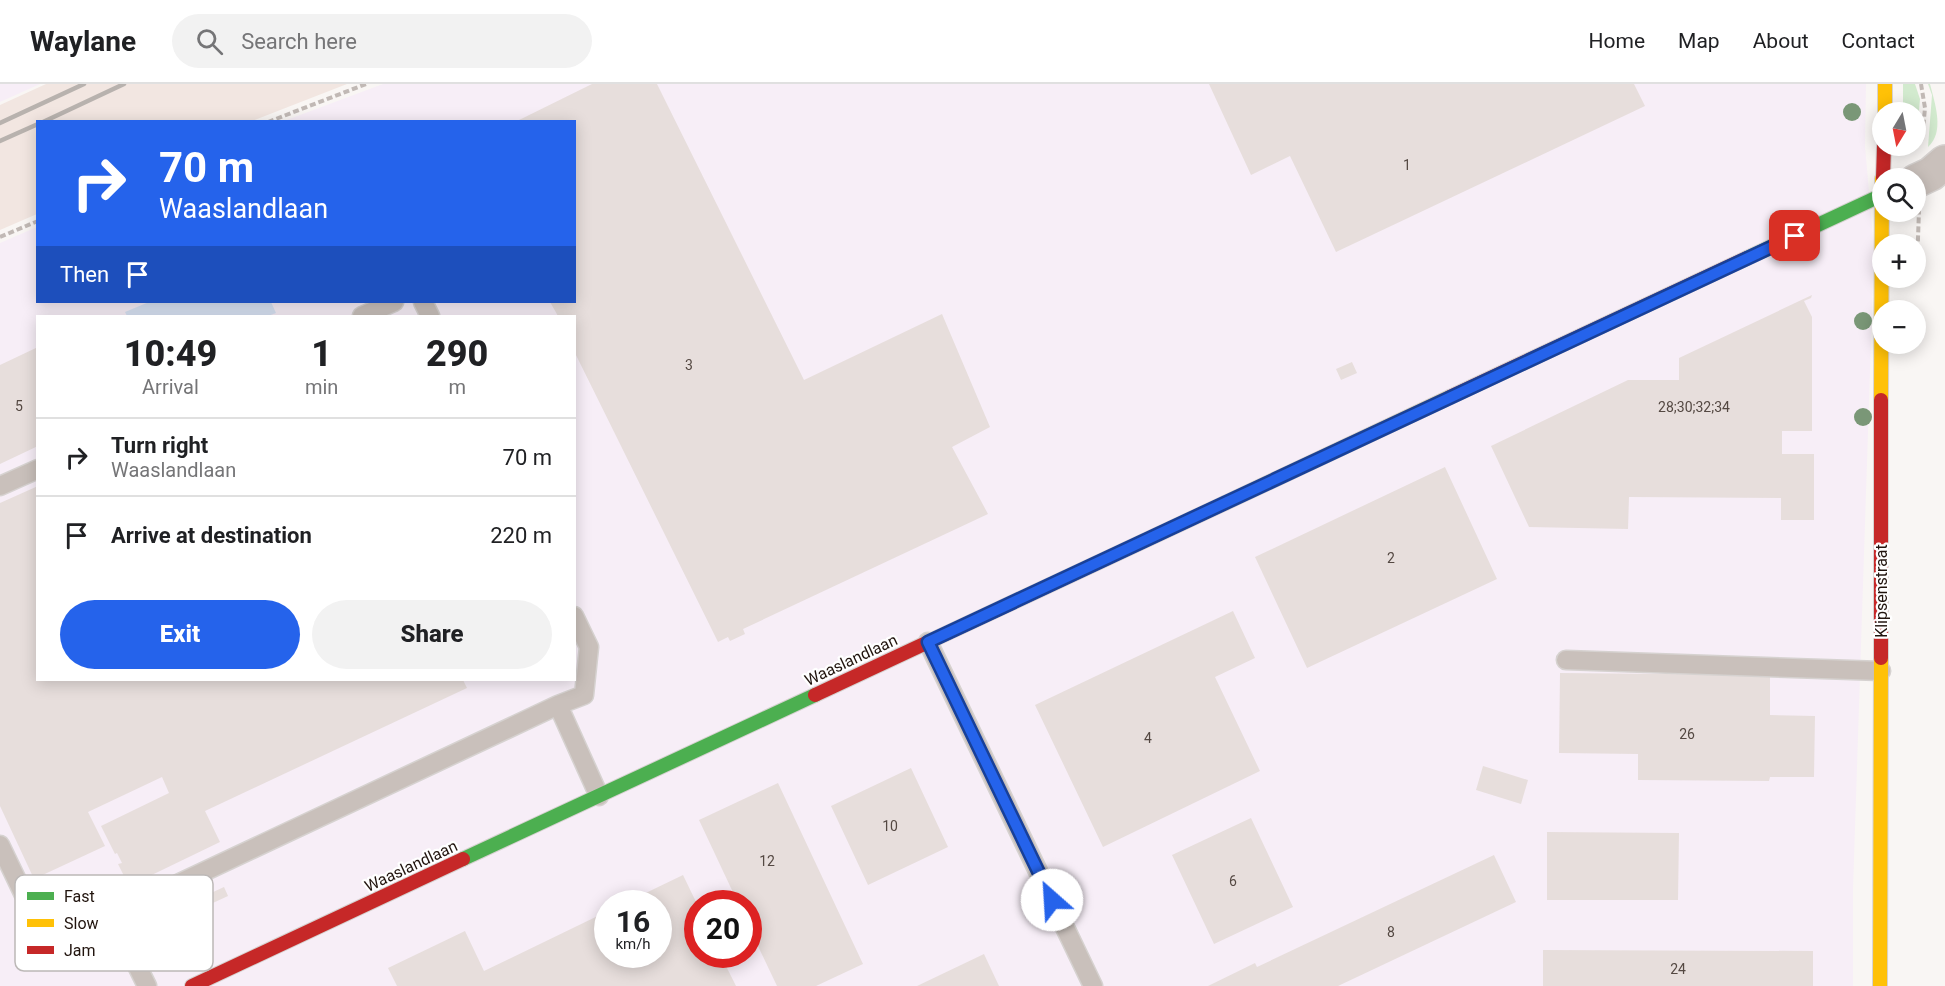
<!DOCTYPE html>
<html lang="en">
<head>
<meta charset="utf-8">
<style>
  body { margin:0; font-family:Roboto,sans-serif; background:#f2f2f2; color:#202124; height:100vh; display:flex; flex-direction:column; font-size:22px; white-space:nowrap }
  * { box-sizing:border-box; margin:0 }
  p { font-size:20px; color:#757577 }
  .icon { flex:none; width:33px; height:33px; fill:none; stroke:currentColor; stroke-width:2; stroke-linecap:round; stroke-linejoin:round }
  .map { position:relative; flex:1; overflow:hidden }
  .details { position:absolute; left:36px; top:231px; width:540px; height:366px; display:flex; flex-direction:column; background:#fff; border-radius:0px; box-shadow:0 3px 15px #0003 }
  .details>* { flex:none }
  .top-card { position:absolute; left:36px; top:36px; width:540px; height:183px; border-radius:0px; box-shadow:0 3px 15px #0003; background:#2563eb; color:#fff; overflow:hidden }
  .needle { width:39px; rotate:190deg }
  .buttons { position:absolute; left:1872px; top:18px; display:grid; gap:12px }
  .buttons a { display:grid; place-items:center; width:54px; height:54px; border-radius:50%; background:#fff; box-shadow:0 3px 15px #0003; font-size:30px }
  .speed { position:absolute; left:594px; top:806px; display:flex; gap:12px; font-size:30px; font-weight:700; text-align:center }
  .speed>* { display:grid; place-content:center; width:78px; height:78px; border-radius:50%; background:#fff; box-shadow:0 3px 15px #0003; line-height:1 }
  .speed small { font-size:15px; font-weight:400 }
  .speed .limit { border:9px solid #d22; background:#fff; color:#111 }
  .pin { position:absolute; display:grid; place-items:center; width:51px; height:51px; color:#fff; margin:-26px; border-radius:12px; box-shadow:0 3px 9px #0006 }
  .me { position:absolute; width:66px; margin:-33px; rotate:334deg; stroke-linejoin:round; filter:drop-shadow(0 0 4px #0008) }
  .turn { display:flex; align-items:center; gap:21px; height:126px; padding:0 24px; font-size:27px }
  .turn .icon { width:78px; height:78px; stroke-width:2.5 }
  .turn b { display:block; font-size:42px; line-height:51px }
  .then { display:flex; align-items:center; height:57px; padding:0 24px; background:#0003; gap:12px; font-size:22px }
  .eta { display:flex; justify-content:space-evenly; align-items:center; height:102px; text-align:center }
  .eta b { font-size:36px; font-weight:800; line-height:42px }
  .action { display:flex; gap:12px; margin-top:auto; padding:12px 24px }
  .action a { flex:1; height:69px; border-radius:36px; background:#2563eb; color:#fff; font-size:24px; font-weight:800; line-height:69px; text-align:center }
  .action a+a { background:#f2f2f2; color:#202124 }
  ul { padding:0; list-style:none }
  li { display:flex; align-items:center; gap:18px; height:78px; padding:0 24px; border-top:2px solid #e0e0e0 }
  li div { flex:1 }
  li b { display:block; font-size:22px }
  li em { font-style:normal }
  header { display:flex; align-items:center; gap:36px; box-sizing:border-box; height:84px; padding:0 30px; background:#fff; border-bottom:2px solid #e0e0e0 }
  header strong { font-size:28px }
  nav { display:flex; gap:33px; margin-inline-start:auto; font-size:21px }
  .search { width:420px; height:54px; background:#f2f2f2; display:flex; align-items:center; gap:15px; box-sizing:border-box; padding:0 21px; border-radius:33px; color:#757577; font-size:22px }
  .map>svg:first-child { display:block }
  .industrial { fill:#f7eef7; fill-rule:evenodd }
  .built { fill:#f2e6e1 }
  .green { fill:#d2eace }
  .water { fill:#d8e2f3 }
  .building { fill:#e7dedc }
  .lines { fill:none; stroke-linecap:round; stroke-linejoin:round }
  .lane-casing { stroke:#d6d2d0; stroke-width:21 }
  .street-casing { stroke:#d6d2d0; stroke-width:36 }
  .fast-casing { stroke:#d6d2d0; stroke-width:16 }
  .slow-casing { stroke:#d6d2d0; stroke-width:16 }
  .jam-casing { stroke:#d6d2d0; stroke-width:16 }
  .path { stroke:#c1b9b5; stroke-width:4; stroke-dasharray:6 3; stroke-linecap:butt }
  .lane { stroke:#c9c0bb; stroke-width:18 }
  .street { stroke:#c9c0bb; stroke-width:33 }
  .fast { stroke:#4caf50; stroke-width:14 }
  .slow { stroke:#ffc107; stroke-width:14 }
  .jam { stroke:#c62828; stroke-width:14 }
  .rail { stroke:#b8b2ae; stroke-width:4.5 }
  .tree { fill:#7a9777 }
  .route-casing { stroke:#184099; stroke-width:15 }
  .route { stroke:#2563eb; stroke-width:10 }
  .labels { text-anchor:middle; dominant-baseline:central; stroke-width:4.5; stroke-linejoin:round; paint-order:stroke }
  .number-label { font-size:14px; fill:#544842 }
  .street-label { font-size:16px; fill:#21140e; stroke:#fff }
  .key { fill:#fff; stroke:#bcb8b7; stroke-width:1.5 }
  .key-label { font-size:16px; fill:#21140e }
</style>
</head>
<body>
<header>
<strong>Waylane</strong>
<div class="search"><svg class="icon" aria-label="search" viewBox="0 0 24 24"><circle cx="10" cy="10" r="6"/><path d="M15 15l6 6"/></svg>Search here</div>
<nav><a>Home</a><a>Map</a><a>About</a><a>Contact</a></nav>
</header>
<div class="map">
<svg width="1945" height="902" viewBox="0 0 1945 902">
  <rect width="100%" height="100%" fill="#f9f6f4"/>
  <path class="industrial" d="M0,0H40L0,18Z
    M383,0H1866L1865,62L1874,165L1853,805V902H0V159L37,143L38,218H574V38L284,37ZM38,232H574V596H38ZM608,819H658V870H608ZM698,819H748V870H698Z"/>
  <path class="built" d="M46,0H347L252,37L38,38L37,130L0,146V21Z"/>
  <path class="green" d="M1903,0H1915L1920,15L1916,61V28H1903Z
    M1928,0H1930C1935,20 1945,48 1928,63L1932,11Z"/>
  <path class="water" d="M149,218H271L276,229L268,232H127L125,228Z"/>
  <path class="building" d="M592,0H657L804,296L942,230L990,343L952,363L988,430L743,545L745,550L730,557L728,553L718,558L574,267V232H558L550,218H574V38H515Z
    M1209,0H1634L1645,22L1336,168L1290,72L1251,91Z
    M1812,211L1811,214L1804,217L1812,233V347H1782V370H1814V436H1781V414L1629,413L1628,445L1529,443L1491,362L1628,296H1679V274Z
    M38,263V362L0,380V281Z
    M1352,278L1357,289L1341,296L1336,285Z
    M1445,383L1497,495L1307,584L1255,473Z
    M38,402V596H463L467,604L205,727L220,758L129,802L118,780L122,779L117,769L115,770L101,742L169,709L162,693L88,728L105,762L34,795L0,722V419Z
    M1233,527L1255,574L1215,593L1260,687L1103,763L1035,621Z
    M1560,589L1770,591V631L1815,632L1814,693H1770L1769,697L1638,696V670L1559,669Z
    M1483,682L1528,696L1521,720L1476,706Z
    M911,684L948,763L868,801L831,722Z
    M778,699L863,880L816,902H777L748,841V819H738L699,736Z
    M1251,734L1293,823L1214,860L1172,771Z
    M1547,748L1679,749L1678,816H1547Z
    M1494,771L1516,818L1338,902H1208L1255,879L1257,883Z
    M683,791L698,822V870H720L736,902H397L388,884L465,847L484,887L608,827V870H658V819H625Z
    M224,803L228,812L161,843L157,834Z
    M1543,866L1813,867V902H1543Z
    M984,870L999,902H917Z"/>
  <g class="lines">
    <defs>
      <path id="lane" d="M423,218L430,232
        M362,232L394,218
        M0,402L38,385
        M574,532L589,563L584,611L558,621L599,712
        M928,558L1093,902
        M1566,576L1881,587
        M0,761L48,861L558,621
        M112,831L147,902"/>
      <path id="street" d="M1916,97L1931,90L1945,78"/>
      <path id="fast" d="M1747,174L1882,111
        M463,775L815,611"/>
      <path id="slow" d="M1885,0V28
        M1881,316L1882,95
        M1225,419L1450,313
        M1880,902L1881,574"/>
      <path id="jam" d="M1883,94L1884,62
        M1450,313L1747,174
        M1881,574V316
        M815,611L1225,419
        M192,902L463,775"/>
    </defs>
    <use href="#lane" class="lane-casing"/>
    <use href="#street" class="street-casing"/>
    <use href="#fast" class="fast-casing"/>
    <use href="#slow" class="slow-casing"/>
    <use href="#jam" class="jam-casing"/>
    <path class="path" d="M1921,0L1925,24L1922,56
      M268,38L366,0
      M0,153L38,137
      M1916,184L1917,183L1919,126"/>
    <use href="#lane" class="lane"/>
    <use href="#street" class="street"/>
    <use href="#fast" class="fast"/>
    <use href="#slow" class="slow"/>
    <use href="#jam" class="jam"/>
    <path class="rail" d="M43,38L124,0
      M0,39L84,0
      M0,57L38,40"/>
  </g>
  <g class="tree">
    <circle cx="1852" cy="28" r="9"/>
    <circle cx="1863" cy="237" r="9"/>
    <circle cx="1863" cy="333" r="9"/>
  </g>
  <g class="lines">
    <defs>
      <path id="route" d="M1052,816L928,558L1795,152"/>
    </defs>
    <use href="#route" class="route-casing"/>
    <use href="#route" class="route"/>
  </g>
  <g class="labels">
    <g class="number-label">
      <text x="1407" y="81">1</text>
      <text x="689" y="281">3</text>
      <text x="19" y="322">5</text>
      <text x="1694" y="323">28;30;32;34</text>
      <text x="1391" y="474">2</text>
      <text x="1687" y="650">26</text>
      <text x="1148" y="654">4</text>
      <text x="890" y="742">10</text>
      <text x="767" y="777">12</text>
      <text x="1233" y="797">6</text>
      <text x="1391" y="848">8</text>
      <text x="1678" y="885">24</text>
    </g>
    <g class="street-label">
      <text transform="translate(1881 507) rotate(-90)">Klipsenstraat</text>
      <text transform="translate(851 576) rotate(-25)">Waaslandlaan</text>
      <text transform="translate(411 782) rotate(-25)">Waaslandlaan</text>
    </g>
  </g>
  <rect x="15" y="791" width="198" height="96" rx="9" class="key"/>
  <rect x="27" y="808" width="27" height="8" fill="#4caf50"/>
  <rect x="27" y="835" width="27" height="8" fill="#ffc107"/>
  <rect x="27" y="862" width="27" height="8" fill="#c62828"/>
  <g class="key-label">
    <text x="64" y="818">Fast</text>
    <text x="64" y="845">Slow</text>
    <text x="64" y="872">Jam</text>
  </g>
</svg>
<div class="buttons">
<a><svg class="needle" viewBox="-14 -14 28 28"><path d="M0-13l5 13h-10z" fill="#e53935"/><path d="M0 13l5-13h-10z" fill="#757577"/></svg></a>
<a><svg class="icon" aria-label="search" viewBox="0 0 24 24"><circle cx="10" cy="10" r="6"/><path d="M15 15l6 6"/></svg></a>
<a>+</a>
<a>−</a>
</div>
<div class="speed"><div>16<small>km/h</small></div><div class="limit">20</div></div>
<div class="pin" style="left:1795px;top:152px;background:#d93025"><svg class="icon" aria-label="arrive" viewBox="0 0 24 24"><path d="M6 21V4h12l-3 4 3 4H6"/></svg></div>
<svg class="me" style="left:1052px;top:816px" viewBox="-20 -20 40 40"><circle r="19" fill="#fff"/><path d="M0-13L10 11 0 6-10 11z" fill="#2563eb"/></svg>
<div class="top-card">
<div class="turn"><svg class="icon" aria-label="right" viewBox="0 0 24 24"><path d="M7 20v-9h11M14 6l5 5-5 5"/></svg><div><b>70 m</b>Waaslandlaan</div></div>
<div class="then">Then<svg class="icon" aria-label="arrive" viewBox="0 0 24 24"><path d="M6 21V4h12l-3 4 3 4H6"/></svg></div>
</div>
<section class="details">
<div class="eta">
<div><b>10:49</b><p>Arrival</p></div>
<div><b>1</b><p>min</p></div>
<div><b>290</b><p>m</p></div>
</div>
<ul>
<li><svg class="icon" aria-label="right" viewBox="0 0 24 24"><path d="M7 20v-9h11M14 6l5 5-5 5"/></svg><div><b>Turn right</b><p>Waaslandlaan</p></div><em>70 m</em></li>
<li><svg class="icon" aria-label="arrive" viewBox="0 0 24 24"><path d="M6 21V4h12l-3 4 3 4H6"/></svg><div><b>Arrive at destination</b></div><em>220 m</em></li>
</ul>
<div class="action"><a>Exit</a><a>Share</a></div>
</section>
</div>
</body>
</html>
